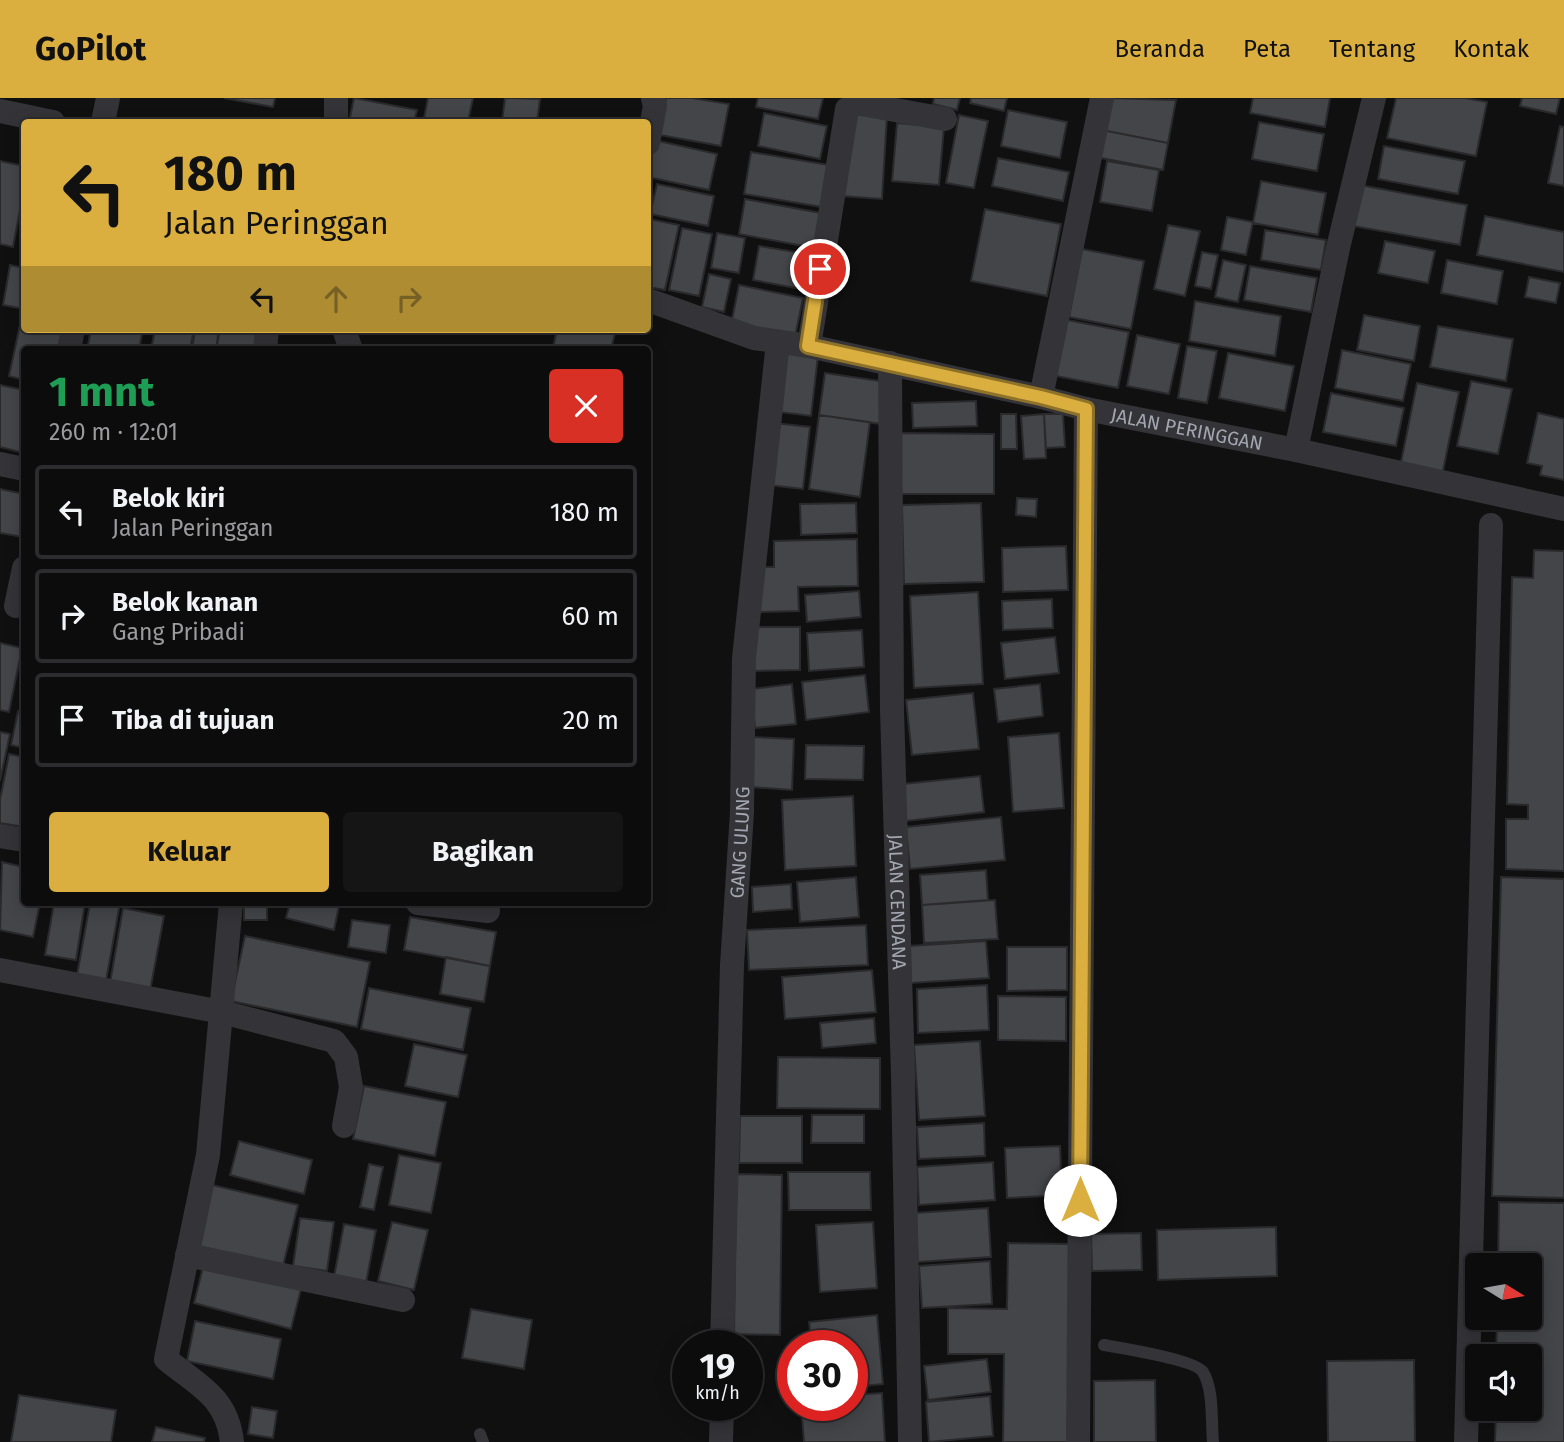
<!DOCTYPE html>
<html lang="id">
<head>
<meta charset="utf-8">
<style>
  body { margin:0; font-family:"Fira Sans",sans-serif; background:#151516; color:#f1f3f6; height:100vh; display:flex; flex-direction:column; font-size:26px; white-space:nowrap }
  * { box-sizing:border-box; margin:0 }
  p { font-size:23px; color:#9a9b9d }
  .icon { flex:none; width:38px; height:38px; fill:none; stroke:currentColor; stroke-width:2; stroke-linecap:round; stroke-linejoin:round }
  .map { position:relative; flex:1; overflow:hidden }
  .details { position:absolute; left:21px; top:248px; width:630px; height:560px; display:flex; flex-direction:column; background:#0c0c0d; border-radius:7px; box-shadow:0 4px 18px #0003,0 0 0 2px #2c2c2e }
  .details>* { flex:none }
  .guide { position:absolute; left:21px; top:21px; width:630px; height:214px; border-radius:7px; box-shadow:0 4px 18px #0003,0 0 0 2px #2c2c2e; background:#daaf3f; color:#111; overflow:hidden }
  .needle { width:46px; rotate:101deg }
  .tools { position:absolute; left:1465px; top:1155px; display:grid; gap:14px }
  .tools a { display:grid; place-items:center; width:77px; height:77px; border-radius:7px; background:#0c0c0d; box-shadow:0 4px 18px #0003,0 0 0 2px #2c2c2e; font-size:35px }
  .speed { position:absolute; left:672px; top:1232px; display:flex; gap:14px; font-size:35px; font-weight:700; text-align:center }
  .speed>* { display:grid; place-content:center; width:91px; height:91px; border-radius:50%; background:#0c0c0d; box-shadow:0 4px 18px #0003,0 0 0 2px #2c2c2e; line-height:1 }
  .speed small { font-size:18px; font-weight:400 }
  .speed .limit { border:10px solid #d22; background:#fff; color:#111 }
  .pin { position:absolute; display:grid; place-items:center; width:60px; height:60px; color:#fff; margin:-30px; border:4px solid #fff; border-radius:50%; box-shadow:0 2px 7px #0007 }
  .me { position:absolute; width:77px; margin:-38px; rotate:0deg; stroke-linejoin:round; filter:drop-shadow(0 0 5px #0008) }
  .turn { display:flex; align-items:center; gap:24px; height:147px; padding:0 28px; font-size:32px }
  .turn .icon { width:91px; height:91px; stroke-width:2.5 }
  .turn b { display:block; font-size:49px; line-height:60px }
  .lanes { display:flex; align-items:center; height:66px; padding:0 28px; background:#0003; justify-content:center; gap:35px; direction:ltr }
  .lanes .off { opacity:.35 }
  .round { display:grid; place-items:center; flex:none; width:74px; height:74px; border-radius:7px; background:#151516 }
  .summary { display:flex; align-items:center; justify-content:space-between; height:119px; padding:0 28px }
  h1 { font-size:42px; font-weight:700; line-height:52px; color:#1e9e55 }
  .action { display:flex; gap:14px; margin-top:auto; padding:14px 28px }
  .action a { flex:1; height:80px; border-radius:7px; background:#daaf3f; color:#111; font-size:28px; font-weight:700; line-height:80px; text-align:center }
  .action a+a { background:#151516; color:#f1f3f6 }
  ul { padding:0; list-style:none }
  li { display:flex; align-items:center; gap:21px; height:94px; margin:0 14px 10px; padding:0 14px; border:4px solid #2c2c2e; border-radius:7px }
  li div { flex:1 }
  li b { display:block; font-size:26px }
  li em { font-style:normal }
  header { display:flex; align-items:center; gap:42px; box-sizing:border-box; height:98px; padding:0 35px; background:#daaf3f; color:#111 }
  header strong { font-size:33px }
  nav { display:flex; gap:38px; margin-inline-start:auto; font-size:24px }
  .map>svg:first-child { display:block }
  .building { fill:#444549; stroke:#2a2a2d; stroke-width:2 }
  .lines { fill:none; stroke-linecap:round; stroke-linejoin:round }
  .lane { stroke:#343438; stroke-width:12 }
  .street { stroke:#343438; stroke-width:24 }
  .route-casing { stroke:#8e7229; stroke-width:18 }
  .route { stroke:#daaf3f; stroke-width:12 }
  .labels { text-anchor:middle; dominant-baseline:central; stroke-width:6; stroke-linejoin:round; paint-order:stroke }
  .street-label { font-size:19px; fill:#a3a6b0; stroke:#0b0b0c }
</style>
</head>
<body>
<header>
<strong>GoPilot</strong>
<nav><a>Beranda</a><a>Peta</a><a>Tentang</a><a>Kontak</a></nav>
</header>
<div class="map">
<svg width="1564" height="1344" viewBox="0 0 1564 1344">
  <rect width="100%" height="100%" fill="#101011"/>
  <path class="building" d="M224,0H275L273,9Z
    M354,0L417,12L414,24H349Z
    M428,0H473L468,24H448L424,20Z
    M505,0L540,1L537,24H502Z
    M666,0H692L729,6L721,48L660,37Z
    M758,0H823L818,21L756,9Z
    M934,0H960L957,12L933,6Z
    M971,0H1007L1004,13L970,5Z
    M1108,0L1176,2L1168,45L1102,32Z
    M1253,0H1330L1325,29L1250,15Z
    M1396,0H1465L1487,4L1476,58L1387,40Z
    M1522,0H1560L1556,16L1520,8Z
    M1008,12L1067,24L1060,60L1001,48Z
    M764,15L827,28L820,61L758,48Z
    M847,16L887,18L882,101L842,98Z
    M959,17L988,23L974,90L946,85Z
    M1259,24L1324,36L1317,73L1252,61Z
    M897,25L944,29L939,87L892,83Z
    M1560,28L1564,29V88L1548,85Z
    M1102,32L1168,45L1163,72L1096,59Z
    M654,42L717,56L709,92L648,79Z
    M1384,48L1465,63L1458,96L1378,81Z
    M751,54L829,67L822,109L744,96Z
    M998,60L1069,74L1063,103L992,88Z
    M0,63L24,68V91L13,149L0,146Z
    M1107,63L1159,72L1152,113L1100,104Z
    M1261,83L1326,95L1318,137L1253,125Z
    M657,86L714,98L708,128L650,116Z
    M1360,87L1467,107L1460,147L1353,128Z
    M745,101L821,115L814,150L739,136Z
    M985,111L1061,126L1047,198L971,183Z
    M1485,118L1564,134V174L1477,157Z
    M1227,119L1253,124L1246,157L1221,152Z
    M649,121L679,127L665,192L648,189Z
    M1168,127L1200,133L1185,198L1154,191Z
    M682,130L712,136L699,198L669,192Z
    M1265,132L1326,142L1321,172L1261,162Z
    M717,135L745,140L739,175L711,170Z
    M1385,143L1435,153L1428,185L1378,175Z
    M759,148L808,156L801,191L753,182Z
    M1082,151L1144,163L1131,231L1069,219Z
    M1202,154L1218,157L1211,191L1195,188Z
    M1223,162L1246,167L1238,204L1215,199Z
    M1447,162L1503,173L1497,206L1441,195Z
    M10,167L24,170V211L3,207Z
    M1250,168L1317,180L1311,214L1244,202Z
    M709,176L731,181L724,214L702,209Z
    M1529,179L1560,185L1556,205L1525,199Z
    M739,187L803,200L795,239L731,226Z
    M1195,203L1281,218L1275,258L1189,243Z
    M1364,217L1420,228L1414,263L1357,252Z
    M1062,221L1129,234L1118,290L1051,277Z
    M21,222L24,223V231H61L66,252H24V282L9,278Z
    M1438,228L1513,241L1506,283L1430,269Z
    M91,231H143L139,252H87Z
    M155,231H194L190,252H151Z
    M195,231H219L216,252H192Z
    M220,231H264L261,252H216Z
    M557,231H616L611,252L553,250Z
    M1137,237L1180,246L1169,296L1127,288Z
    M1187,248L1217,253L1207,305L1178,300Z
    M1342,252L1411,266L1403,303L1335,290Z
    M785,254L818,258L811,318L779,314Z
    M1228,255L1294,268L1285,313L1219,300Z
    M825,275L887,284L881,326L819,317Z
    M1471,283L1512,291L1498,356L1457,348Z
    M1417,285L1459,294L1442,378L1400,369Z
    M0,287L24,292V355L0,349Z
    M1331,295L1404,310L1396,348L1323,334Z
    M976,303L977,328L913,330L912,305Z
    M1538,315L1564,321V382L1540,377L1542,368L1527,365Z
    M1001,316H1016L1017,351H1001Z
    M1044,316L1046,360L1024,361L1021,318Z
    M1044,316H1063L1065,349L1046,350Z
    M819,317L870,324L860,399L809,391Z
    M774,325L810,329L803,391L768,387Z
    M901,335L994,336V396H901Z
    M0,391L24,396L23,439L0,435Z
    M1017,400L1037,401L1036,419L1016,417Z
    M856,405L857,435L801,437L800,406Z
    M981,405L984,484L904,486L902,407Z
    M857,441L858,488L798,489L799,513L759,514L758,469H774V443Z
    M1066,448L1068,492L1003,494L1002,450Z
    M1534,452L1564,453V773L1506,771V721H1528V707L1507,706L1512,479L1533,480Z
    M859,493L861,519L807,524L805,497Z
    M978,494L983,586L914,590L910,498Z
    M1052,501L1053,530L1003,532L1002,503Z
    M754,529H800V572L754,573Z
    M862,532L864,569L809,573L807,535Z
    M1055,539L1059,575L1005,581L1001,545Z
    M0,545L22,550L9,614L0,612Z
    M865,577L869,614L806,622L802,584Z
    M792,586L796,626L755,630L751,591Z
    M1040,586L1043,618L998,624L994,591Z
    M973,595L979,651L912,657L906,602Z
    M18,613L24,615V650L11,647Z
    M0,634L10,636L0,683Z
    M1059,635L1064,710L1013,714L1008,639Z
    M752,639L794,641L792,692L750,689Z
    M806,647L864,648L863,682L805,681Z
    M9,656L24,659V729L0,725V702Z
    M980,678L984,714L906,723L903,686Z
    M853,698L856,768L785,772L782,702Z
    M1001,719L1005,762L910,771L906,729Z
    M2,764L24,769V805H40L33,839L0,832Z
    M986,772L988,802L922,807L920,777Z
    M856,779L859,819L800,824L797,784Z
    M1501,779L1564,781V1100L1492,1098Z
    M791,786L792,811L753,814L752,789Z
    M995,802L998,841L924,845L922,807Z
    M54,805H85L76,862L45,857Z
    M90,805H120L106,883L77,877Z
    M244,805H267V822H244Z
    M290,805H325L339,808L334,832L286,820Z
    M123,810L164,818L150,893L110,885Z
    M410,819L496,834L490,868L404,852Z
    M352,822L390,827L386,855L348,849Z
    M866,827L868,867L749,872L747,832Z
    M245,838L370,864L357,929L231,903Z
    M986,843L989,880L911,885L909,848Z
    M1007,849H1067V892L1007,893Z
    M446,859L490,868L484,904L440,896Z
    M872,872L876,914L785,921L782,879Z
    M987,887L989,932L918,935L917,891Z
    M369,890L471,910L463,952L361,931Z
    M998,898L1066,899V943L998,942Z
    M874,920L876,945L822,950L820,925Z
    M980,943L985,1018L919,1022L914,947Z
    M414,946L467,957L458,999L405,988Z
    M778,959L880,960V1011L777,1010Z
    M364,988L446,1004L435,1058L353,1041Z
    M812,1017H864V1045H811Z
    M740,1018H802V1065H739Z
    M984,1025L985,1058L919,1061L917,1029Z
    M239,1043L312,1062L304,1096L230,1077Z
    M1060,1048L1062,1097L1007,1100L1005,1050Z
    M399,1057L441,1065L431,1115L389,1107Z
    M993,1064L995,1102L919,1107L917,1069Z
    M369,1066L383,1069L374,1112L360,1109Z
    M788,1074H870L871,1112H789Z
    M736,1076L782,1077L780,1237L734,1236Z
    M212,1087L298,1107L283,1168L198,1148Z
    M1499,1104L1564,1105V1344H1495L1496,1311H1530V1258H1496L1497,1220H1530V1167H1498Z
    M988,1110L991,1159L918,1164L915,1115Z
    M300,1120L334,1124L327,1173L293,1168Z
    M392,1124L428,1132L414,1192L378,1183Z
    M873,1124L877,1190L820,1194L816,1127Z
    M344,1126L376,1132L366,1185L334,1179Z
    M1276,1129L1277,1178L1158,1182L1157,1132Z
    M1141,1135L1142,1172L1092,1173L1091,1136Z
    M1008,1145L1071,1146L1068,1344H1003L1004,1256H948V1210L1007,1211Z
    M990,1163L992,1206L922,1210L919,1168Z
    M204,1165L301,1191L291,1231L194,1205Z
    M471,1211L532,1222L524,1271L462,1260Z
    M877,1217L883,1286L852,1289V1248H812L809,1224Z
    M195,1223L281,1241L273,1281L187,1263Z
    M987,1261L991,1294L928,1302L924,1268Z
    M1414,1262L1415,1344H1328L1327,1263Z
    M1155,1282L1156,1344H1094V1283Z
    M882,1295L885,1344H804L801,1307H852V1297Z
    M19,1297L116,1312L111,1344H11Z
    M990,1298L993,1338L929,1344L926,1304Z
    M252,1309L277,1313L273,1340L248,1336Z
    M156,1329L205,1340L204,1344H152Z"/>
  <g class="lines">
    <path class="lane" d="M1104,1247C1121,1250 1196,1262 1203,1274C1214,1292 1211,1323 1213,1344
      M480,1336L483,1344"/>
    <g class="street">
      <path d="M0,13L53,24"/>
      <path d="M103,24L108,0"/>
      <path d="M336,24V0"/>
      <path d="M648,45L655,8L653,0"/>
      <path id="s1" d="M648,202L754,240L809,248L1041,299L1086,311L1296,352L1564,411"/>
      <path d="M344,231L351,252"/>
      <path d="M809,248L847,11L856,5L945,21"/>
      <path d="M69,252L73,231"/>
      <path d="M265,252L267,231"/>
      <path id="s2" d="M890,265L892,612L903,977L910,1344"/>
      <path d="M1041,299L1102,0"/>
      <path d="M1296,352L1338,150L1374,0"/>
      <path d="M0,366L24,371"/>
      <path d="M16,508L24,470"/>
      <path d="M0,738L24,742"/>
      <path d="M231,805L208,1057L166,1261C197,1287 227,1298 232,1344"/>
      <path d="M418,805L488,813"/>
      <path d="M0,872L222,914L334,943L346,959L351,989L344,1028"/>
      <path d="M187,1157L403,1202"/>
      <path id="s3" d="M722,1248L732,867L742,714L744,560L778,244"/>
      <path d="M721,1344L722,1307"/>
      <path d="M1078,1344L1086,311"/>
      <path d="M1466,1344L1491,427"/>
    </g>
  </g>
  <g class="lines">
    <defs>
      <path id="route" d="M820,171L808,248L1041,299L1086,311L1080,1102"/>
    </defs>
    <use href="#route" class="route-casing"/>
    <use href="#route" class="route"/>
  </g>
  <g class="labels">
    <g class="street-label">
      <text stroke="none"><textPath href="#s1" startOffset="555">JALAN PERINGGAN</textPath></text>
      <text stroke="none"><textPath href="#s3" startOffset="504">GANG ULUNG</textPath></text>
      <text stroke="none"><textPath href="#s2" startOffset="539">JALAN CENDANA</textPath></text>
    </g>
  </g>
</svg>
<div class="tools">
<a><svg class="needle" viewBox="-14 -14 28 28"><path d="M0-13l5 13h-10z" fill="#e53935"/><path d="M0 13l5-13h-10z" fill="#9a9b9d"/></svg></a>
<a><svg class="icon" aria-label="sound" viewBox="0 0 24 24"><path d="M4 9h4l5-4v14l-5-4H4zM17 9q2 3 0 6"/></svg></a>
</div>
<div class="speed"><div>19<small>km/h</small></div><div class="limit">30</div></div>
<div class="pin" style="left:820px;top:171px;background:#d93025"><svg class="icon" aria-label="arrive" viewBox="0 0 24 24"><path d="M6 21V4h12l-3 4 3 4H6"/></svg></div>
<svg class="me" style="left:1080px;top:1102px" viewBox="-20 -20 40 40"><circle r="19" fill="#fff"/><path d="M0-13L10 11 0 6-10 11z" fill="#daaf3f"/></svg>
<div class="guide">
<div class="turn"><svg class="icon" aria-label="left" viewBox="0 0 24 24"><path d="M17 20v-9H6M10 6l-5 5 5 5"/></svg><div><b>180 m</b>Jalan Peringgan</div></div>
<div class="lanes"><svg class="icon" aria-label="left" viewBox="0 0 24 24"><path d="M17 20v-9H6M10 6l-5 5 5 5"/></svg><svg class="icon off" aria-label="ahead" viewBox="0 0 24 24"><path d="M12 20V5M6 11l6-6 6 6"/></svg><svg class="icon off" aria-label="right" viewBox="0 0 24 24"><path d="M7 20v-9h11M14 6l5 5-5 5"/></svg></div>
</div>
<section class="details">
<div class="summary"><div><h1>1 mnt</h1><p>260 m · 12:01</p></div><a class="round" style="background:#d93025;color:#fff"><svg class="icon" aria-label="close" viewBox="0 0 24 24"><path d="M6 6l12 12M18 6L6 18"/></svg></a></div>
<ul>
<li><svg class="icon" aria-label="left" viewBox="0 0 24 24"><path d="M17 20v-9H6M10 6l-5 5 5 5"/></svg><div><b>Belok kiri</b><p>Jalan Peringgan</p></div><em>180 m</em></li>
<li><svg class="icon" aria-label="right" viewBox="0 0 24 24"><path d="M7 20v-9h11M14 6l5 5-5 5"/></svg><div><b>Belok kanan</b><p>Gang Pribadi</p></div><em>60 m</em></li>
<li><svg class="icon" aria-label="arrive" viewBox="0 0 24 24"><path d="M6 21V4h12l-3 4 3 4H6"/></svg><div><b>Tiba di tujuan</b></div><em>20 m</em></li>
</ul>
<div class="action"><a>Keluar</a><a>Bagikan</a></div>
</section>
</div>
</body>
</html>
